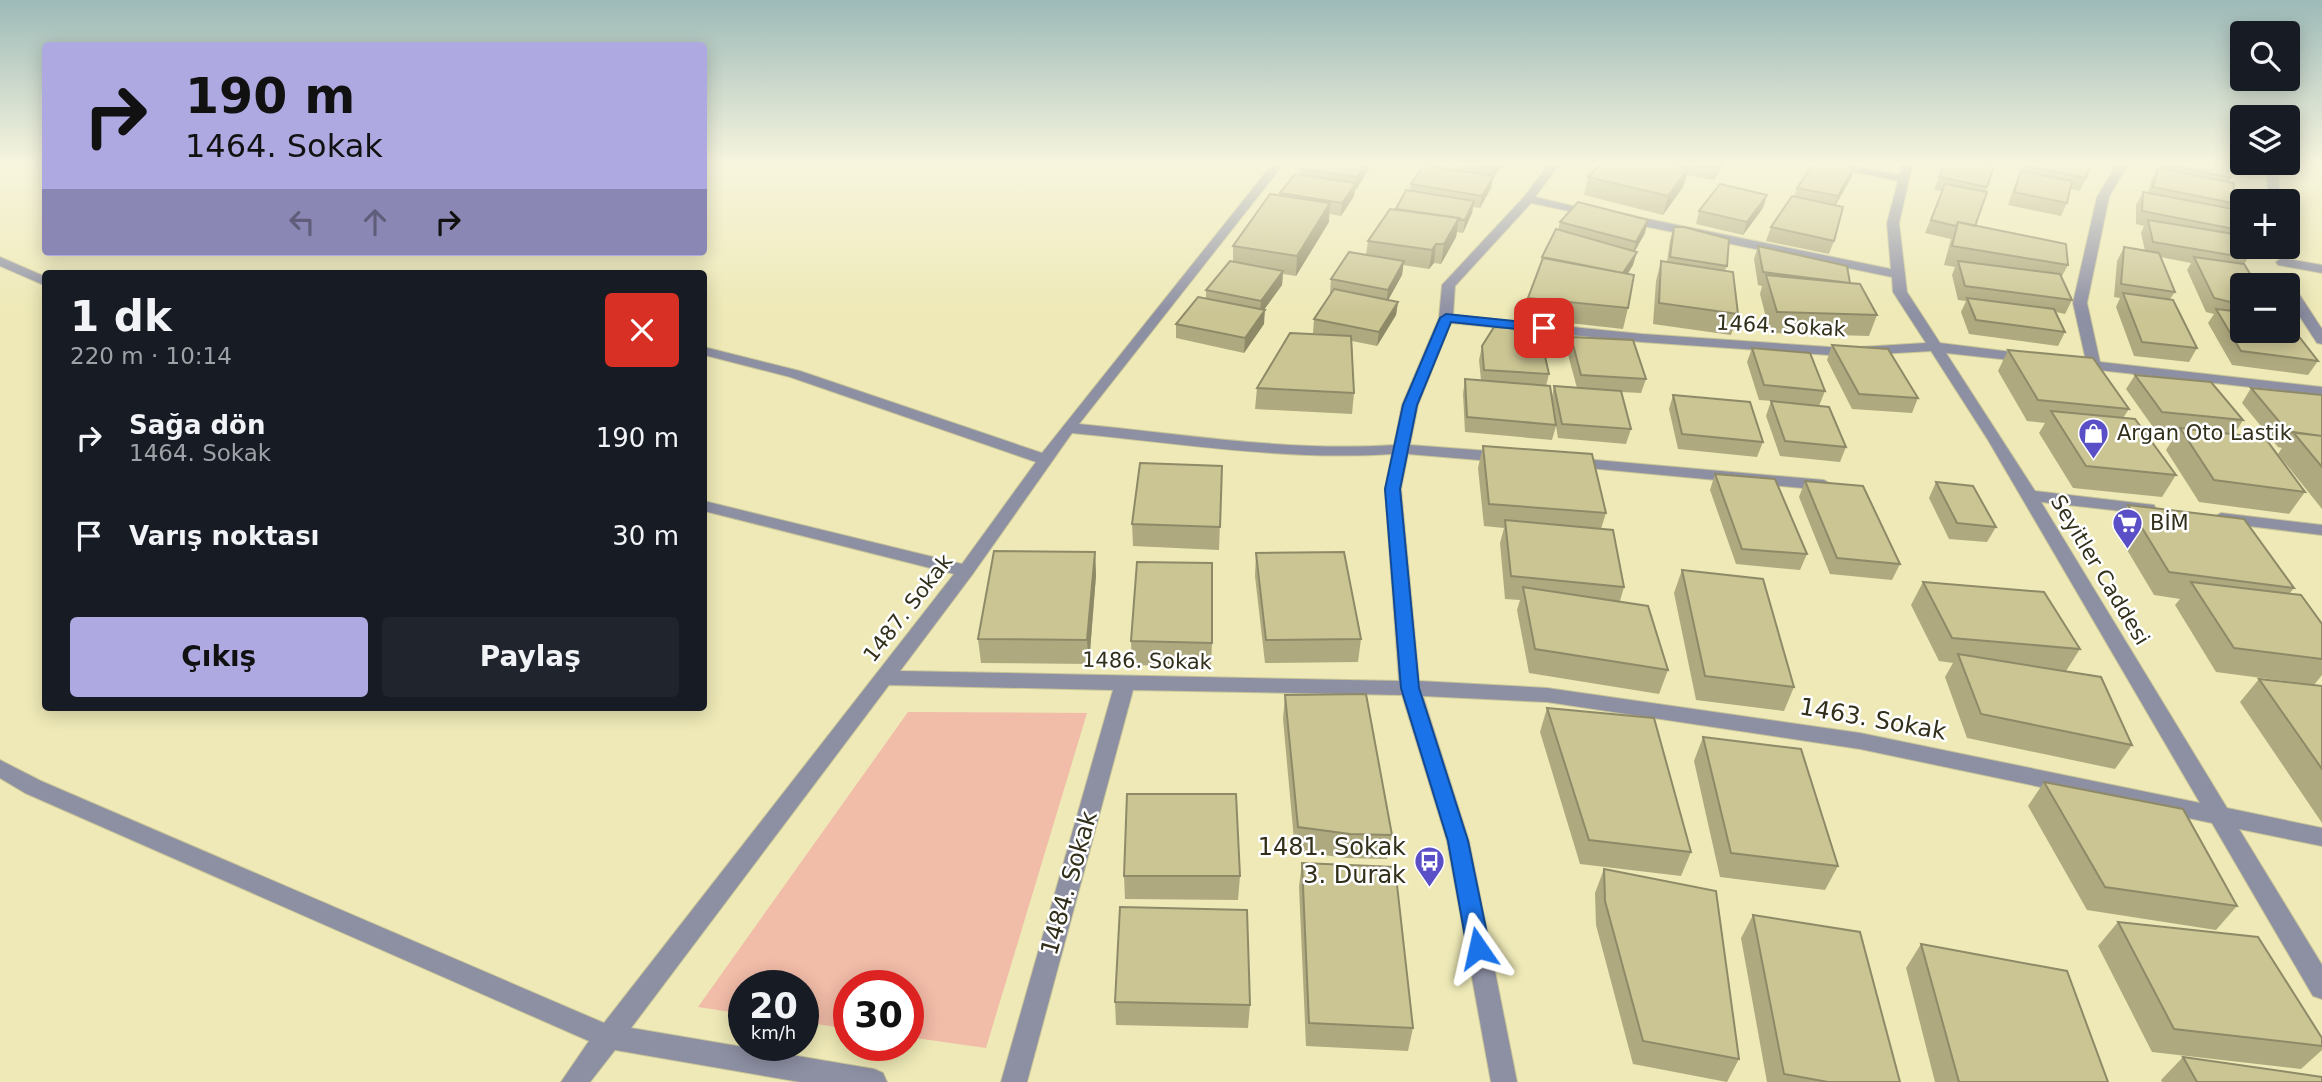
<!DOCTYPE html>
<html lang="tr">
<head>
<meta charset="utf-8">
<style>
  body { margin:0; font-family:"DejaVu Sans",sans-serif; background:#20242c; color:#f1f3f6; height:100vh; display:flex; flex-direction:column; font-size:26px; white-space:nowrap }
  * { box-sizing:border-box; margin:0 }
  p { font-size:23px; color:#9ea1a6 }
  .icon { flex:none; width:38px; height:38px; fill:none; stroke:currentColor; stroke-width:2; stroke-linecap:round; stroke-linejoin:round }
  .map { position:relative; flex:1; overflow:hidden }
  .details { position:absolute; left:42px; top:270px; width:665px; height:441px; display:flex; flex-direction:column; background:#171b24; border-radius:7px; box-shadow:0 4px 18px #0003 }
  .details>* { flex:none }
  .banner { position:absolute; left:42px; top:42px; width:665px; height:214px; border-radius:7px; box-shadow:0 4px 18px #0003; background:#aea9e1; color:#111; overflow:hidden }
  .buttons { position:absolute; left:2230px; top:21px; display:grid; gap:14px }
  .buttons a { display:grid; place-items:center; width:70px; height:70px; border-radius:7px; background:#171b24; box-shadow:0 4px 18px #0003; font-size:35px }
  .speed { position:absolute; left:728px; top:970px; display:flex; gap:14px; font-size:35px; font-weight:700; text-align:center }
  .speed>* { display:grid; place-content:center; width:91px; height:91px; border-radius:50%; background:#171b24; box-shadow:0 4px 18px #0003; line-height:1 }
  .speed small { font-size:18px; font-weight:400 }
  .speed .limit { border:10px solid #d22; background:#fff; color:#111 }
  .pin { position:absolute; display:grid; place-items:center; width:60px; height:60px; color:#fff; margin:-30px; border-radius:14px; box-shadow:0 4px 10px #0006 }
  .me { position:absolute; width:77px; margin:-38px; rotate:349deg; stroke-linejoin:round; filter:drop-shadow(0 0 5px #0008) }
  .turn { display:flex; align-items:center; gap:24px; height:147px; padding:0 28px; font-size:32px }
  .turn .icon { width:91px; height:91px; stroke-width:2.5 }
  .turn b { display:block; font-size:49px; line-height:60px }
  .lanes { display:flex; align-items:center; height:66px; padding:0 28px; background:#0003; justify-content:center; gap:35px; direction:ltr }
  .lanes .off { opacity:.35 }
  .round { display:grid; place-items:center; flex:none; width:74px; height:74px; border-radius:7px; background:#20242c }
  .head { display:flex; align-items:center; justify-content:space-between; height:119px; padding:0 28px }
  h1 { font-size:42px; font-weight:700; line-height:52px }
  .button { display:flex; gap:14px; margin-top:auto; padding:14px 28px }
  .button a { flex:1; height:80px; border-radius:7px; background:#aea9e1; color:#111; font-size:28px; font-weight:700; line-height:80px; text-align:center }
  .button a+a { background:#20242c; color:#f1f3f6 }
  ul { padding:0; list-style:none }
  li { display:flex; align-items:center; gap:21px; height:98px; padding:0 28px }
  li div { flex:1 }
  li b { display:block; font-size:26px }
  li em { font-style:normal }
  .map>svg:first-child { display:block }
  .green { fill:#f1bca8 }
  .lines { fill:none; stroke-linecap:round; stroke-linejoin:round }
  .minor-casing { stroke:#c8c497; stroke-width:2 }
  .minor { fill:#8d8fa3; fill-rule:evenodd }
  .wall { fill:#afa97f }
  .shaded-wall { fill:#8e8a68 }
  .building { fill:#cbc594; stroke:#8e8a68; stroke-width:2 }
  .route { fill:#1a73e8; stroke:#114b97; stroke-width:2 }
  .labels { text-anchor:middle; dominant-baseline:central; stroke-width:5; stroke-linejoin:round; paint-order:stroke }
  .street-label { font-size:21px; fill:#322f1b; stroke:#fff }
  .poi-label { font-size:21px; fill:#322f1b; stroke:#fff; text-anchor:start }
  .near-street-label { font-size:24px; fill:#322f1b; stroke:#fff }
  .near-poi-label { font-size:24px; fill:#322f1b; stroke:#fff; text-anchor:end }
</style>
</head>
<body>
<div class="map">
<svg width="2322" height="1082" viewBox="0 0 2322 1082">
  <rect width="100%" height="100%" fill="#eee9b6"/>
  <path class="green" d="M908,712L1087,713L986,1048L908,1037V985H849V1029L803,1022V985H744V1014L698,1007Z"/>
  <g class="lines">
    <defs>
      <path id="minor" d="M1274,162H1285L1079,424C1183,434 1289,452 1394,445L1402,405L1439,318L1442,285L1524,197L1550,162H1561L1535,197L1603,213L1597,217L1531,203L1455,286L1453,315L1642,334L1844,348L1926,343L1893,292L1892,277L1624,222L1618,218L1624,214L1891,269L1887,223L1898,181L1810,162H1834L1899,175L1902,162H1913L1899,223L1907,292L1940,343L2028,354L2035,358L2028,362L1946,353L2035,491L2154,505L2156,509L2154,513L2148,514L2041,502L2227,808L2322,828V846L2239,829L2322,965V999L2313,996L2212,823L1860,749L1547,702L1423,696L1469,841L1517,1082H1491L1447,841L1402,695L1133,690L1027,1082H1001L1113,690L889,685L631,1028L874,1069L883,1073L887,1082H800L615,1050L590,1082H561L589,1041L25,793L0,778V760L41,781L604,1023L954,574L704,511V501L962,564L1036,462L790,377L704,355V347L800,371L1042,453ZM1451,323L1642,342L1844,356L1931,351L1988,440L2200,803L1860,733L1547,688L1419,681L1401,489L1408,454L1503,462L1511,457L1503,452L1410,445L1418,405ZM1072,433C1178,443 1286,461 1392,454L1385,489L1399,681L900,671L972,575Z
        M2118,162H2129L2109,197L2087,303L2100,362L2322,387V395L2072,367L2070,364L2072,361H2086L2073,303L2097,197Z
        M2267,163H2278L2280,201H2268Z
        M0,257L46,277V286L0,266Z
        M2282,258L2322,265V273L2278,265L2276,262Z
        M2287,282L2292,283L2322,329V344L2317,343L2287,297V285H2281Z
        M1573,458L1824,480L1832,485L1824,490L1567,466L1565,463L1567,460Z
        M2221,513L2322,525V535L2215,522L2212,518Z"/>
    </defs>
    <use href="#minor" class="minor-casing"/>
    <use href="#minor" class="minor"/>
  </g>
  <path class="wall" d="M1410,162H1445L1443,168L1458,170L1459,162H1506L1493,177L1491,188L1480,208L1473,207L1472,213L1463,233L1457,232L1456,237L1441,264L1434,263L1429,269L1403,265L1402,275L1388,300L1398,302L1396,315L1377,346L1352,341L1354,393L1352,414L1255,409L1257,388L1320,334L1313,333L1314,319L1331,293H1330L1331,279L1366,255L1368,241L1410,191L1411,184L1423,167L1409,165Z
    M1683,162H1724L1714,180L1687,175L1683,187L1663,215L1584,195L1588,177L1682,167Z
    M1943,162H1993L1987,187L1975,226L2068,265L2061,278L2072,300L2065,314L2056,312L2065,332L2058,346L1969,334L1961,312L1966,301L1958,300L1952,275L1955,267L1944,265L1951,239L1925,233L1942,191L1934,190L1944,165H1942Z
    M2024,162L2086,178L2080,191L2071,189L2067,203L2061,216L2008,205L2015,184Z
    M2163,162H2232L2231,178L2229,182L2232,203L2228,208L2234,229L2232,234L2248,258L2244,264L2242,285V331L2318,361L2308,375L2232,365L2208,323L2214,314L2206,312L2187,270L2191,263L2160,257L2175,292L2170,299L2197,348L2189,362L2134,356L2116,307L2120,298L2114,297L2117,261L2124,247L2145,251L2141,233L2144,226L2136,224V205L2143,192L2148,193L2151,181L2158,168L2160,169Z
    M1855,165L1851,178L1835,206L1834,241L1829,254L1766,241L1771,227L1794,196L1797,188Z
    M1370,167L1356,190H1355L1354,196L1341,216L1329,214V222L1296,276L1283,274L1282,285L1264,310V324L1244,353L1176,338V324L1206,299V290L1233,262V246L1280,196V193L1299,174L1300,169Z
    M1767,195L1763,208L1743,235L1696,224L1699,211Z
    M1560,222L1645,233L1635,251L1633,265L1628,274V308L1623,329L1524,318L1528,298L1540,268L1542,257L1558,230Z
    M1674,227L1727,266L1725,270L1738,314L1731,335L1653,324L1656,281L1661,261L1667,262L1670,240Z
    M1758,246L1850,283L1877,315L1869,336L1770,333L1760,294L1762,286L1758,285L1754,259Z
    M1571,337L1646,379L1641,393L1621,392L1631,429L1626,444L1558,438L1556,426L1552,440L1465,432L1463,394L1465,379L1481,380L1479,360L1482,346L1549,374L1546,386L1552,397L1554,386L1577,388L1567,351Z
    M1832,345L1918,398L1912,413L1852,409L1827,360Z
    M1752,348L1825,391L1819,406L1846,447L1840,462L1780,456L1766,416L1771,401L1785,402L1759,400L1747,362Z
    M2008,350L2129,409L2123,418L2176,475L2162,497L2073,488L2039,433L2045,423L2027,421L1998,371Z
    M2135,375L2243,420L2234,435L2305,492L2289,514L2199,502L2166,450L2179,430L2153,427L2126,389Z
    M2251,388L2322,395V509L2278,454L2282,448L2278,447L2242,403Z
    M1673,395L1763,442L1757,457L1678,449L1669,409Z
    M1483,446L1606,513L1601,529L1624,587L1620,601L1668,670L1659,694L1529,673L1517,610L1520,600L1505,599L1500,543L1504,528L1484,526L1478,468Z
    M1222,466L1219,550L1133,546L1132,524Z
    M1715,474L1807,554L1800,570L1736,564L1710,490Z
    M1805,481L1900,564L1892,580L1830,574L1799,497Z
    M1936,482L1996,527L1987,542L1949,539L1929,498Z
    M2128,505L2294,588L2289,594L2322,624V675L2314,685L2216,672L2175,605L2180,599L2154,595L2114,528Z
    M1095,552L1096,575L1089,664L981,663L978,639Z
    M1256,553L1361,639L1358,662L1265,663L1255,576Z
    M1682,570L1794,687L1784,711L1696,700L1674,593Z
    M1923,582L2080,649L2066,671L2132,745L2115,769L1967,738L1945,677L1953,663L1939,661L1911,605Z
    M1131,641L1212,643L1211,667L1132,665Z
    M2259,679L2322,686V823L2240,702Z
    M1285,695L1392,835L1387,859L1346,858L1295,851L1283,719Z
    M1547,708L1691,852L1681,876L1580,864L1540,732Z
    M1703,737L1838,866L1825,890L1720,877L1694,761Z
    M2044,782L2237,906L2216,930L2087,910L2028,806Z
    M1302,863L1413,1028L1408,1051L1306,1046L1299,887Z
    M1604,869L1739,1059L1727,1082L1633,1064L1596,925L1595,893Z
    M1124,876H1240L1238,900L1125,899Z
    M1753,915L1900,1082H1767L1741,938Z
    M2118,922L2322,1038V1050L2301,1069L2152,1052L2098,946Z
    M1921,944L2108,1082H1935L1906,968Z
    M1115,1002L1250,1005L1248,1028L1116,1025Z
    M2183,1057L2322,1082H2162L2161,1080Z"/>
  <path class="shaded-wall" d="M33,162H46V166L36,168Z
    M1367,162H1371L1370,167L1356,190L1357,177Z
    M1497,162H1506L1493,177L1491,188L1480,208L1482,196L1491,179L1494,167Z
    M1721,162H1724L1714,180L1718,168Z
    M1855,165L1851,178L1833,209L1838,196Z
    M1688,169L1683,187L1663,215L1668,196Z
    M1356,183L1354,196L1341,216L1342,203Z
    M1767,195L1763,208L1743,235L1747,222Z
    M1474,201L1472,213L1463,233L1465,220Z
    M1330,203L1329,222L1296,276L1297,256Z
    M1459,218L1456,237L1441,264L1444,244Z
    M1648,220L1645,233L1632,256L1636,242Z
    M1436,244L1434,263L1429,269L1432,250Z
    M1637,252L1633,265L1619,287L1622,273Z
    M1404,261L1402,275L1386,304L1388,290Z
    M1283,271L1282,285L1260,315L1261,301Z
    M1398,302L1396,315L1377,346L1379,332Z
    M1265,310L1264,324L1244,353L1245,338Z
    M1095,552L1096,575L1089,664L1087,640Z"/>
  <path class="building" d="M1304,162H1367L1357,177L1300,169Z
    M1474,162H1497L1494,167Z
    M1603,162H1665L1688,169L1668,196L1588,177Z
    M1689,162H1721L1718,168Z
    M1815,162H1840L1855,165L1838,196L1797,188Z
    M1945,162H1973L1994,166L1987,187L1939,177Z
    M2025,162H2091L2086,178L2024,166Z
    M2165,162H2232L2234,163L2231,178L2164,164Z
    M1424,165L1494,176L1482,196L1411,184Z
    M2158,168L2234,183L2232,203L2153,187Z
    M2021,171L2072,181L2067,203L2014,192Z
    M1295,174L1356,183L1342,203L1280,193Z
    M1720,184L1767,195L1747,222L1699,211Z
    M1945,184L1987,192L1975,226L1958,222L1956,226L1931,220Z
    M1406,190L1474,201L1465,220L1458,219L1459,218L1396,209Z
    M2143,192L2233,209L2234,229L2142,211Z
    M1270,194L1330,203L1297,256L1233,246Z
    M1792,196L1843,207L1834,241L1771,227Z
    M1578,202L1648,220L1636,242L1560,222Z
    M1390,209L1459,218L1444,244H1436L1432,250L1368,241Z
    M2148,220L2240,235L2242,240V247H2244L2248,258L2153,242Z
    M1958,222L2066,244L2068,265L1952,246Z
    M1674,227H1684L1729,239L1727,266L1670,257Z
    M1556,229L1637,252L1623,273L1542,257Z
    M1758,246L1847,266L1850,283L1763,272Z
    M2124,247L2159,253L2175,292L2121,284Z
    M1349,252L1404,261L1388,290L1331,279Z
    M2194,257L2244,264L2257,285H2242V305L2214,298Z
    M1543,258L1634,275L1628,308L1528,298Z
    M1230,261L1283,271L1261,301L1206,290Z
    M1661,261L1733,272L1738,314L1659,303Z
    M1958,261L2060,274L2072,300L1965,286Z
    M1766,275L1860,284L1877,315L1777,312Z
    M1334,289L1398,302L1379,332L1314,319Z
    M2123,293L2173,300L2197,348L2142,342Z
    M1198,297L1265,310L1245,338L1176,324Z
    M1967,298L2054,309L2065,332L1976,320Z
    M2216,309L2242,312V331H2287V328L2293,329L2318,361L2241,351Z
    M1494,327L1539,330L1549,374L1484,370L1482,346Z
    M1290,333L1351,336L1354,393L1257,388Z
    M1571,337L1633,340L1646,379L1581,375Z
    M1832,345L1888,349L1918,398L1859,394Z
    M1752,348L1810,353L1825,391L1764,385Z
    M2008,350L2093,358L2129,409L2038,400Z
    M2135,375L2211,382L2243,420L2162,412Z
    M1465,379L1550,386L1556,425L1467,417Z
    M1554,386L1621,391L1631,429L1562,424Z
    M2251,388L2322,395V436L2288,432Z
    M1673,395L1750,402L1763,442L1682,434Z
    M1771,401L1829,407L1846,447L1785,441Z
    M2051,411L2135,419L2176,475L2086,466Z
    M2180,428L2265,438L2305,492L2214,480Z
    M2293,432L2322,436V467Z
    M1483,446L1592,454L1606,513L1489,504Z
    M1140,463L1222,466L1220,527L1132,524Z
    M1715,474L1775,479L1807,554L1742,549Z
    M1805,481L1863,486L1900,564L1837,558Z
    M1936,482L1973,486L1996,527L1957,523Z
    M2128,505L2244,519L2294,588L2169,572Z
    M1505,520L1613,530L1624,587L1511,576Z
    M994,551L1095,552L1087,640L978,639Z
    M1344,552L1361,639L1266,640L1256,553Z
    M1137,562L1212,563V643L1131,641Z
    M1682,570L1763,579L1794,687L1705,676Z
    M1923,582L2044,592L2080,649L1952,638Z
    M2191,582L2301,595L2322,624V659L2234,648Z
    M1523,587L1648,606L1668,670L1535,649Z
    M1958,654L2101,677L2132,745L1981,714Z
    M2259,679L2322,686V769Z
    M1366,694L1392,835L1350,834L1298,827L1285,695Z
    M1547,708L1654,718L1691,852L1589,840Z
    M1703,737L1801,749L1838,866L1731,853Z
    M2044,782L2183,809L2237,906L2105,887Z
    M1127,794H1236L1240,876H1124Z
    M1302,863L1395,867L1413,1028L1309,1023Z
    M1604,869L1716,891L1739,1059L1643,1041L1605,901Z
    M1120,907L1247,910L1250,1005L1115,1002Z
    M1753,915L1860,932L1900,1082H1828L1784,1074Z
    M2118,922L2258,937L2322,1038V1046L2174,1029Z
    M1921,944L2067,971L2108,1082H1959Z
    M2183,1057L2322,1077V1082H2197Z"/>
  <linearGradient id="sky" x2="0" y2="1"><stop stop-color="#9dbab8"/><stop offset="0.52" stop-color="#f7f5de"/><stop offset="1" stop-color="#f7f5de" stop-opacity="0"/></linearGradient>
  <rect width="2322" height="314" fill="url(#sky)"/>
  <path class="route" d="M1446,314L1544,324L1550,328L1544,332L1451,322L1417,405L1400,489L1419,688L1468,841L1490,948L1486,955L1478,958L1471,955L1467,948L1448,841L1401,688L1385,489L1403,405L1440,318Z"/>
  <defs>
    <symbol id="shop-pin" viewBox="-11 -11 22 30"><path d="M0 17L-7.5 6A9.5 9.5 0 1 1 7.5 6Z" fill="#5b4fc7" stroke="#fff"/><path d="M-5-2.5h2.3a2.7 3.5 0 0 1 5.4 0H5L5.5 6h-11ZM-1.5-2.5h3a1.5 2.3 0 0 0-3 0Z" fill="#fff"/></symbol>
    <symbol id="supermarket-pin" viewBox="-11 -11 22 30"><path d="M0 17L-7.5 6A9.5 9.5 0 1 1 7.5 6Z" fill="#5b4fc7" stroke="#fff"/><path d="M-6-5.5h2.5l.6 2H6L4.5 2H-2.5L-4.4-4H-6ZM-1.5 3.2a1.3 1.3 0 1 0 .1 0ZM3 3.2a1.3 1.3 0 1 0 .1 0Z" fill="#fff"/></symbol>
    <symbol id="bus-pin" viewBox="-11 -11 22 30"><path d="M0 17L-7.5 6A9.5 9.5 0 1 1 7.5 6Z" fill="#5b4fc7" stroke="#fff"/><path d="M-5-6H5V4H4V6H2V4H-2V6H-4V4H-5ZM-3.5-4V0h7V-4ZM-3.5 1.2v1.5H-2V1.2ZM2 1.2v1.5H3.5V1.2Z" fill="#fff"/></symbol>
  </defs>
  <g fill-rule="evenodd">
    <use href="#shop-pin" x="2076" y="416" width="35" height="47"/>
    <use href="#supermarket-pin" x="2110" y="506" width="35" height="47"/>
    <use href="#bus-pin" x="1412" y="844" width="35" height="47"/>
  </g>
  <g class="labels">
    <g class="street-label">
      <text transform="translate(1781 326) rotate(3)">1464. Sokak</text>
      <text transform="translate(2100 570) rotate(59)">Seyitler Caddesi</text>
      <text transform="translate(908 608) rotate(-52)">1487. Sokak</text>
      <text transform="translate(1147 661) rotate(1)">1486. Sokak</text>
    </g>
    <g class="poi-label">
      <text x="2117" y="433">Argan Oto Lastik</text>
      <text x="2150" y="523">BİM</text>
    </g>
    <g class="near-street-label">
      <text transform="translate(1873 719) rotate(10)">1463. Sokak</text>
      <text transform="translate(1069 883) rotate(-74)">1484. Sokak</text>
    </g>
    <g class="near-poi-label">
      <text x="1406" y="847">1481. Sokak<tspan x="1406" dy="28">3. Durak</tspan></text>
    </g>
  </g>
</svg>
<div class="buttons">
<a><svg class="icon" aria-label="search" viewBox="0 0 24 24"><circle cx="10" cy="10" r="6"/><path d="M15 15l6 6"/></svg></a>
<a><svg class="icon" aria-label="layers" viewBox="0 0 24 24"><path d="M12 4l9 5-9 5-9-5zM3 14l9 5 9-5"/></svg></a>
<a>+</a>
<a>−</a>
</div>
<div class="speed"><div>20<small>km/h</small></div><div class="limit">30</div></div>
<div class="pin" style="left:1544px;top:328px;background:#d93025"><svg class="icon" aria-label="arrive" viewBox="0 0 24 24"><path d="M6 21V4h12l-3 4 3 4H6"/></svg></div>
<svg class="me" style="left:1478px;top:948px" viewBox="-20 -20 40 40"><path d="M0-17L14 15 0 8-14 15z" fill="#1a73e8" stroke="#fff" stroke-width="4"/></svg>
<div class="banner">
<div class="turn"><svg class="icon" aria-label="right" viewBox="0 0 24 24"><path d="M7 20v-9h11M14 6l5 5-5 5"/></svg><div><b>190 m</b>1464. Sokak</div></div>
<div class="lanes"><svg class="icon off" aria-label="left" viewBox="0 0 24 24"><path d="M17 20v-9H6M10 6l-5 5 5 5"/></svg><svg class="icon off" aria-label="ahead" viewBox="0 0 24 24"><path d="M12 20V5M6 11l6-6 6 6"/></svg><svg class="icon" aria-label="right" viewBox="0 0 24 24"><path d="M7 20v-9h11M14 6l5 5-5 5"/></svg></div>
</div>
<section class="details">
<div class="head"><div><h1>1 dk</h1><p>220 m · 10:14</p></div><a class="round" style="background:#d93025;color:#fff"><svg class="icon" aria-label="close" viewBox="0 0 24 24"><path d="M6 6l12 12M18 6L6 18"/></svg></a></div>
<ul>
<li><svg class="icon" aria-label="right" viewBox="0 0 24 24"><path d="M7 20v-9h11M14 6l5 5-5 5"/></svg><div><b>Sağa dön</b><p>1464. Sokak</p></div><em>190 m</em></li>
<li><svg class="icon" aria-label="arrive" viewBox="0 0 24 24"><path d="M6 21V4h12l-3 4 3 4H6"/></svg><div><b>Varış noktası</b></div><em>30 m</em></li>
</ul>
<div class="button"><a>Çıkış</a><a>Paylaş</a></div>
</section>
</div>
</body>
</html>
